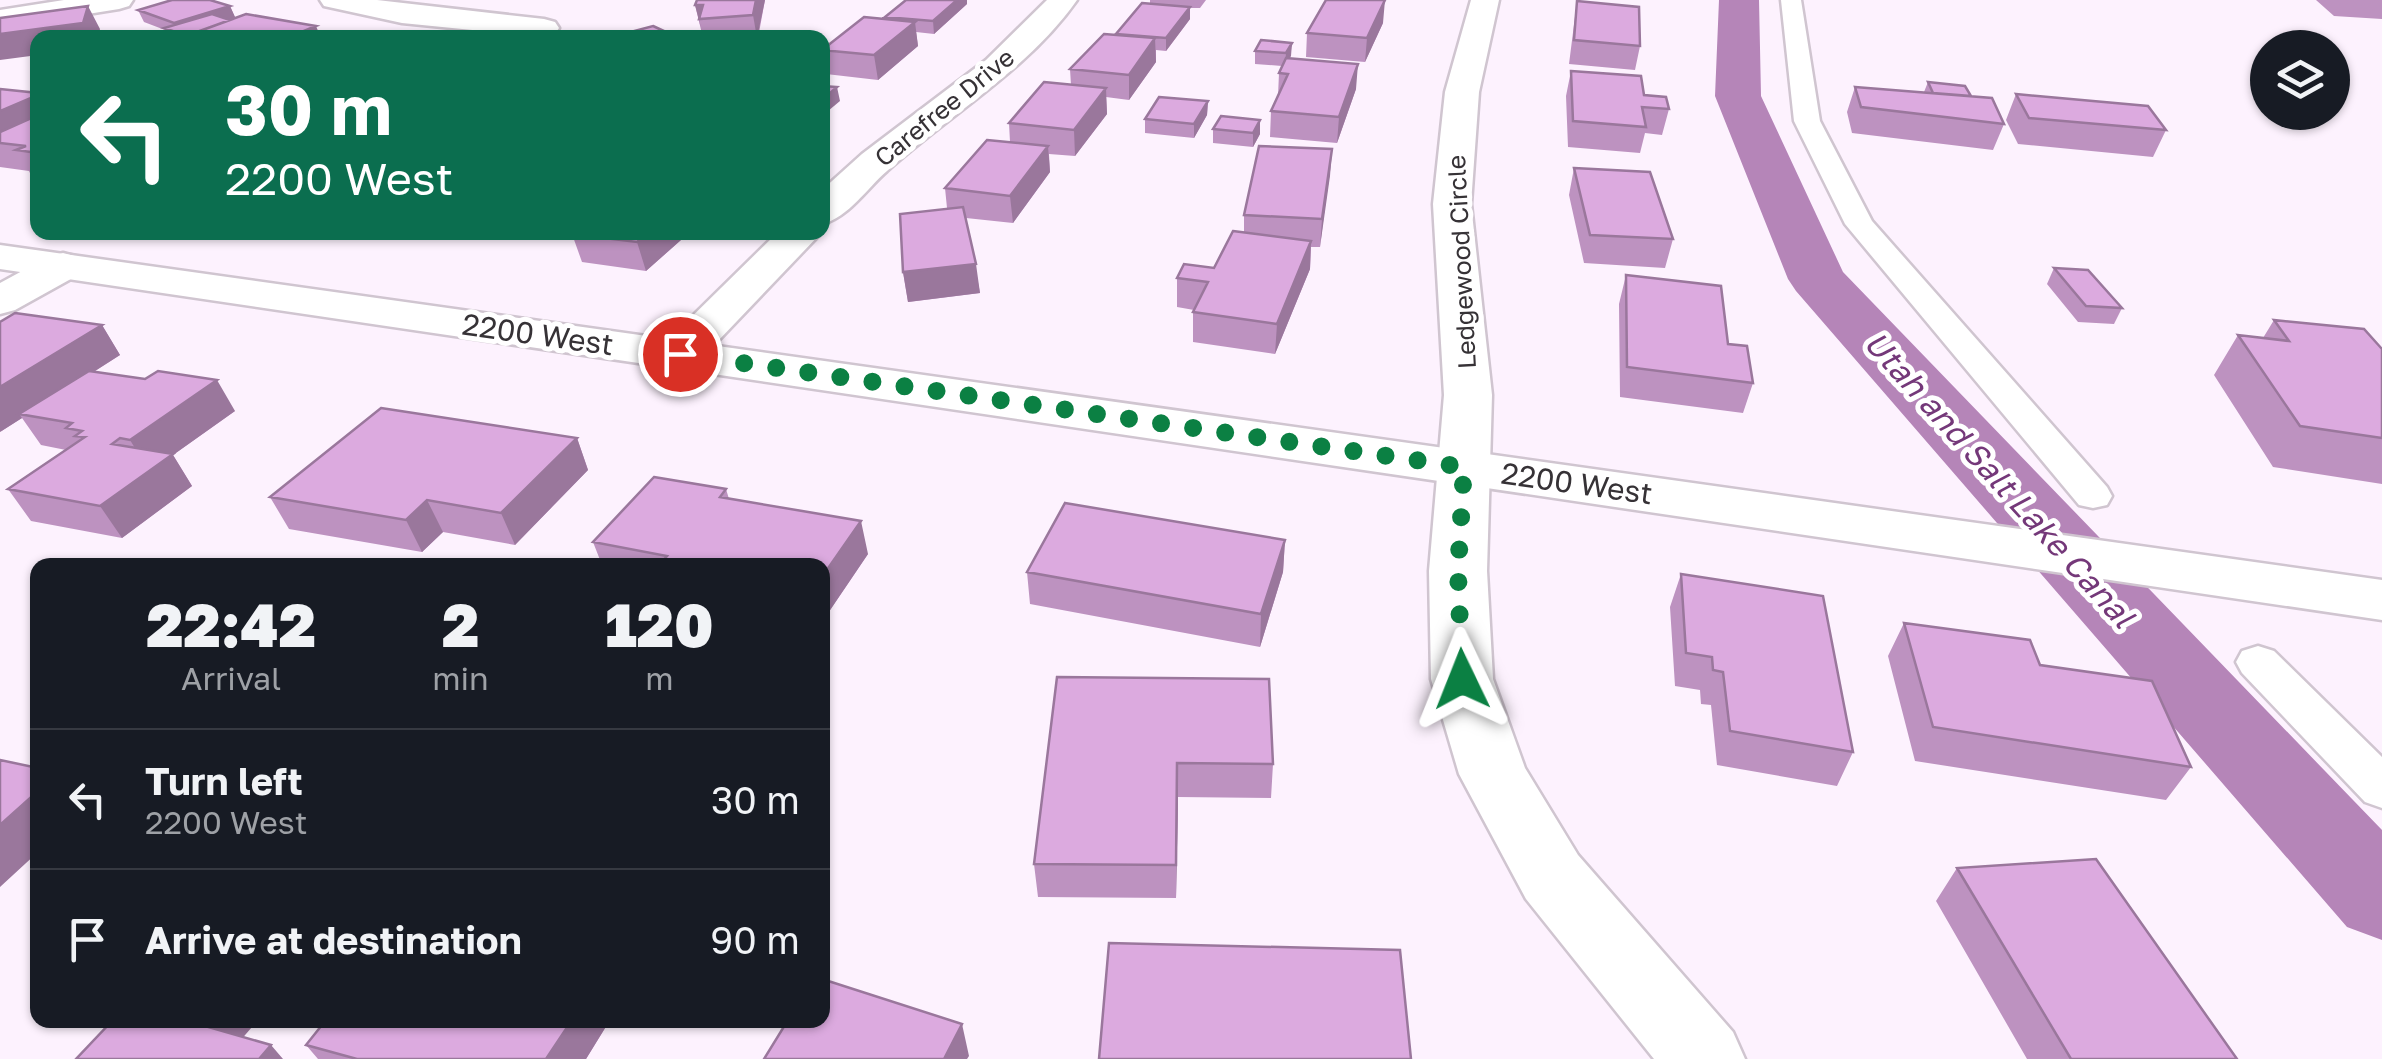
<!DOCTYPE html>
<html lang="en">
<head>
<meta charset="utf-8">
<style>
  body { margin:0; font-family:"Golos Text",sans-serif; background:#242831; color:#f1f3f6; height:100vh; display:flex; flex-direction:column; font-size:38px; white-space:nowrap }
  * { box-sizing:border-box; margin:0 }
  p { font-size:32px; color:#9ea1a6 }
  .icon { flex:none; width:55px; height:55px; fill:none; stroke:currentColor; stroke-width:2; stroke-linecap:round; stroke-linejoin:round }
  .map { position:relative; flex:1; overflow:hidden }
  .drawer { position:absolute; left:30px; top:558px; width:800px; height:470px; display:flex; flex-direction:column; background:#171b24; border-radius:20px; box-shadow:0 2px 8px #0004 }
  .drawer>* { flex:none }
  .guide { position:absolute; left:30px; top:30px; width:800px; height:210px; border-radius:20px; box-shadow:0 2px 8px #0004; background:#0b6e4f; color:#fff; overflow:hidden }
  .tools { position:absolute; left:2250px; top:30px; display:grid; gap:20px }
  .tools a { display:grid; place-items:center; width:100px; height:100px; border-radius:50%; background:#171b24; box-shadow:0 2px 8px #0004; font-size:50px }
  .pin { position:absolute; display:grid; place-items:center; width:85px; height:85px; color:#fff; margin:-42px; border:5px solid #fff; border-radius:50%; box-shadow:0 2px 10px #0007 }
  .me { position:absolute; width:110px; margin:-55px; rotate:358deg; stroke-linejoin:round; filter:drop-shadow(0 0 8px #0008) }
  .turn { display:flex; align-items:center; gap:35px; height:210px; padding:0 30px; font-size:45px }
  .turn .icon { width:130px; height:130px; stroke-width:2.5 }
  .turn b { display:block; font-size:70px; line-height:85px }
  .eta { display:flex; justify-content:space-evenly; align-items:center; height:170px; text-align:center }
  .eta b { font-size:60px; font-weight:800; line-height:70px }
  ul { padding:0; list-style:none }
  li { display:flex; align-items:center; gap:30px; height:140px; padding:0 30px; border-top:2px solid #363941 }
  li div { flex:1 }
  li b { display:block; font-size:38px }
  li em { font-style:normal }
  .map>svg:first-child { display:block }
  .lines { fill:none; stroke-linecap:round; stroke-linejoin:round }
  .canal { fill:#b585b8; fill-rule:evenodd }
  .service-casing { stroke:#d0c5d0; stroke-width:5 }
  .minor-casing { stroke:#d0c5d0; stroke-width:5 }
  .tertiary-casing { stroke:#d0c5d0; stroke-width:5 }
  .service { fill:#fff; fill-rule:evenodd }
  .minor { fill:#fff; fill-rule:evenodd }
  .tertiary { fill:#fff; fill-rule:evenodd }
  .wall { fill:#bd92c0 }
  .shaded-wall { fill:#9a779c }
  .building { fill:#dcaadf; stroke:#9a779c; stroke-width:2.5 }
  .route { stroke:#0b8043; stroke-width:18; stroke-dasharray:0 32.4 }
  .labels { text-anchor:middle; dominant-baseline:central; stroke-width:10; stroke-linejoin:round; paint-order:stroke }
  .far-street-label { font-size:25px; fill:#363236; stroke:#fff }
  .street-label { font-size:30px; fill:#363236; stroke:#fff }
  .water-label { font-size:32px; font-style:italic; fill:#743879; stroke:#fff }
</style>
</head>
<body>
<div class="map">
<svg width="2382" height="1059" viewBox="0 0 2382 1059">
  <rect width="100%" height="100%" fill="#fdf2fe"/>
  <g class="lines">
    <path class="canal" d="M1719,0H1759L1761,96L1843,272L2382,830V940L2347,927L1796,291L1788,279L1715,96Z"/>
    <defs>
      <path id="service" d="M1781,0H1801L1820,121L1872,221L2107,487L2112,496L2107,505L2093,508L2079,505L1845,224L1794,121Z
        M2258,646L2274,651L2382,757V808L2365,802L2242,673L2236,662L2242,651Z"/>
      <path id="minor" d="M64,0H133L129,6L119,9L0,28V10Z
        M320,0H377L544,19L555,22L559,28L555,34L544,37L402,23L324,6Z
        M1047,0H1077C1028,70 950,114 887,171C867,188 849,217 822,224V190L862,154L986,60Z
        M1471,0H1499L1479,92L1471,204L1492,395L1487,571L1493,679L1525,768L1578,855L1733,1032L1745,1059H1654L1526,899L1459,774L1431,679L1429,571L1444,395L1433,204L1445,92Z
        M778,232H822L696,364L680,368L664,364L657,354L664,344Z
        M63,253L78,257L84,266L78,275L15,310L0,314V283L48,257Z"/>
      <path id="tertiary" d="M0,245L2382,580V620L0,269Z"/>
    </defs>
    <use href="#service" class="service-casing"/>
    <use href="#minor" class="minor-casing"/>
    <use href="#tertiary" class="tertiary-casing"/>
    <use href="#service" class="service"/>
    <use href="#minor" class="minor"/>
    <use href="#tertiary" class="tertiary"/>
  </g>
  <path class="wall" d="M697,0H765L758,38H703L695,5Z
    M1150,0H1206L1200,8H1190V19L1166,51L1156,50V62L1129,100L1106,97L1107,114L1075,156L1049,154L1050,172L1013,223L966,218L980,293L908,302L903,272L947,208L945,188L1010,142L1009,123L1071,85L1070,69L1116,35L1150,3Z
    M2316,0H2382V19L2334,16Z
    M1577,1L1640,46L1635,70L1569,64Z
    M967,4L934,34L916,32L918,46L878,80L826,74L822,49L885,19V17Z
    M230,6L235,18L321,38H169L165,30L144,22L138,10Z
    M1383,23L1365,62L1306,57L1307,33Z
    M1292,43L1290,58L1356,89L1337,143L1270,137L1271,111L1278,96L1279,73L1282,66L1255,64V51Z
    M1571,71L1644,95L1669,109L1662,135L1645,133L1640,153L1568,147L1566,96Z
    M1928,82L1971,96L2004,124L1993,150L1852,133L1847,112L1855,87L1924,92Z
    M0,89L38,93V177H32L29,171L0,167Z
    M2016,94L2166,130L2153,157L2018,144L2006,120Z
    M1208,101L1207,115L1194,138L1145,133V119Z
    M1260,120V134L1253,147L1213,143V129Z
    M1332,149L1320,247H1311L1310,269L1275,354L1193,342V312L1194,310L1177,307V278L1214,268L1244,232V215Z
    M1574,168L1673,239L1665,268L1584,263L1569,195Z
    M690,232L646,271L582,262L572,234Z
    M2054,268L2122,308L2114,324L2078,322L2047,284Z
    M1626,275L1728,344L1753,383L1743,413L1620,397L1619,304Z
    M2274,320L2382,349V484L2273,467L2214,375L2238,335L2263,338Z
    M102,325L120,355L95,371L235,411L173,455L192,486L122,538L31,521L8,489L66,450L41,445L22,418L0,432Z
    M577,438L588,470L515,545L443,532L422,552L289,529L270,497Z
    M726,489L729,499L868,554L822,622V565H602L593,542Z
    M1285,540L1283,572L1260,647L1030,604L1027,572Z
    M1681,574L1853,752L1837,786L1717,765L1711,705L1701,704L1700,690L1675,686L1670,607Z
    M1904,623L2040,665L2191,767L2166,800L1915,761L1888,656Z
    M1269,679L1273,764L1271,798L1178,797L1176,898L1038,897L1034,864Z
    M1957,868L2237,1059H2027L1936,901Z
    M326,1020H610L586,1059H318L306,1045Z"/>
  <path class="shaded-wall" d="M756,0H765L757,38L753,15Z
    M957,0H967V4L934,34L933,21Z
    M1385,0L1383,23L1365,62L1367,38Z
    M695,5H703L699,19L701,28Z
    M88,6L100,29L98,38H38V55L0,60V34Z
    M230,6L236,19L179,33L174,23Z
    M1190,7V19L1166,51V38Z
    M915,22L918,46L878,80L874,55Z
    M316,26L321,38H287Z
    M1155,38L1156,62L1129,100V75Z
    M1292,43L1291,56L1285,66L1286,53Z
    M1358,64L1356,89L1337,143L1339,117Z
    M837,87L840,101L822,116V100Z
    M1106,88L1107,114L1075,156L1074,130Z
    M38,95V127L0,143V111Z
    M1208,101L1207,115L1194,138V124Z
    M1260,120V134L1253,147V133Z
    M1048,146L1050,172L1013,223L1010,196Z
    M1332,149L1330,176L1320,247L1322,219Z
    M649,232H690L646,271L637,242Z
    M1311,241L1310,269L1275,354L1277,324Z
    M976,264L980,293L908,302L903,272Z
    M102,325L120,355L26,415L19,414L22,418L0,432V387Z
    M217,380L235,411L173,455L192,486L122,538L100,506L149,471L130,440Z
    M577,438L588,470L515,545L501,513Z
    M427,500L443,532L422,552L406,520Z
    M861,521L868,554L822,622V577Z
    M1285,540L1283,572L1260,647L1261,614Z
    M1177,763L1178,797L1176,898V865Z
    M38,791V852L0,887V825Z
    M201,1020H246L252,1027L227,1056L198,1024Z
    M572,1020H610L586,1059H546Z
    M962,1024L969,1056L967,1059H944Z
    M271,1045L283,1059H259Z"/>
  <path class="building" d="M172,0H210L230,6L174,23L138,10Z
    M697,0H756L753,15L699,19L703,5H695Z
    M906,0H957L933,21L885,17Z
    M1326,0H1385L1367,38L1307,33Z
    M1577,1L1639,7L1640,46L1574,40Z
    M1142,3L1190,7L1166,38L1116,34Z
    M88,6L83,23L0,34V18Z
    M212,14L230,20L197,32L199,35L190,37L164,28Z
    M246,14L316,26L287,38H226L197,32Z
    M864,17L915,22L874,55L822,50Z
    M653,26L679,38H608Z
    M336,32L385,38H323Z
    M1104,34L1155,38L1129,75L1070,69Z
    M1261,40L1292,43L1286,53L1255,51Z
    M1286,58L1358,64L1339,117L1271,111L1288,74L1279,73Z
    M1571,71L1641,76L1644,95L1666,97L1669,109L1642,107L1646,127L1573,121Z
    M1044,82L1106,88L1074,130L1009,123Z
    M1928,82L1965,86L1971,96L1933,93Z
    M822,86L837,87L822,100Z
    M1855,87L1992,98L2004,124L1861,107Z
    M0,89L38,93V95L0,111Z
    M2016,94L2148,106L2166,130L2029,118Z
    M1159,97L1208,101L1194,124L1145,119Z
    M38,115V153L16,150L26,146L0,143V132Z
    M1221,116L1260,120L1253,133L1213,129Z
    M987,140L1048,146L1010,196L945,188Z
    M1259,146L1332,149L1322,219L1244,215Z
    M1574,168L1650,172L1673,239L1590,235Z
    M963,207L976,264L903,272L900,214Z
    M1233,231L1311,241L1277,324L1193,312L1208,282L1177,278L1184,264L1214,268Z
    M574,232H649L637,242L572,234Z
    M2054,268L2088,270L2122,308L2086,306Z
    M1626,275L1721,286L1728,344L1747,346L1753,383L1627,367Z
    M15,313L102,325L0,387V322Z
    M2274,320L2364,329L2382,349V438L2300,426L2238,335L2289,341Z
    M89,371L145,379L158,371L217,380L130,440L120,438L112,444L173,454L100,506L8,489L85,437L75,436L82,431L66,428L72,423L19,414Z
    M381,408L577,438L501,513L427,500L406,520L270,497Z
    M654,477L726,489L720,497L861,521L822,577V565H659L667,556L593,542Z
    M1065,503L1285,540L1261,614L1027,572Z
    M1681,574L1823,596L1853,752L1730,731L1723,672L1713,670L1712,657L1686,653Z
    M1904,623L2030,640L2040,665L2152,681L2191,767L1933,727Z
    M1057,677L1269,679L1273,764L1177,763L1176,865L1034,864Z
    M0,760L38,768V791L0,825Z
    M2096,859L2237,1059H2071L1957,868Z
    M1109,943L1400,950L1411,1059H1099Z
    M822,979L962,1024L944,1059H764L788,1020H822Z
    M113,1020H201L198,1024L271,1045L259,1059H76Z
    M326,1020H572L546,1059H357L306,1045Z"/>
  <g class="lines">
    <path class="route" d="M680,354L1464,467L1458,571L1462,679"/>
  </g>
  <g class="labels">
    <g class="far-street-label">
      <text transform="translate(944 107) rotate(-39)">Carefree Drive</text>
      <text transform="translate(1461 262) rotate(-93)">Ledgewood Circle</text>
    </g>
    <g class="street-label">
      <text transform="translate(538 334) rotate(8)">2200 West</text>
      <text transform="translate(1577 483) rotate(8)">2200 West</text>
    </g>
    <g class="water-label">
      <text transform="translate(2000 479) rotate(48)">Utah and Salt Lake Canal</text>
    </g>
  </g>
</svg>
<div class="tools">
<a><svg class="icon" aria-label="layers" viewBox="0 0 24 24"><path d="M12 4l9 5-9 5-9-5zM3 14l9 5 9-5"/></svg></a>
</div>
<div class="pin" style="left:680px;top:354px;background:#d93025"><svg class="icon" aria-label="arrive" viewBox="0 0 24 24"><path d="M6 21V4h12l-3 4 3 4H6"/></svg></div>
<svg class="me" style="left:1462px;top:679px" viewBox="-20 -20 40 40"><path d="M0-17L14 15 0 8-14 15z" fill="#0b8043" stroke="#fff" stroke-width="4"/></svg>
<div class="guide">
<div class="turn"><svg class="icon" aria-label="left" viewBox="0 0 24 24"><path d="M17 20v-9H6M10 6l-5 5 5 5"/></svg><div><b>30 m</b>2200 West</div></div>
</div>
<section class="drawer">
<div class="eta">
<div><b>22:42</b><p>Arrival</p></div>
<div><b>2</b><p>min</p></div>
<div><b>120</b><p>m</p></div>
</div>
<ul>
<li><svg class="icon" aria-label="left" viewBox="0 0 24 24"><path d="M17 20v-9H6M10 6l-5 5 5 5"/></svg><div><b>Turn left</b><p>2200 West</p></div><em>30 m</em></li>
<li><svg class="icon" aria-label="arrive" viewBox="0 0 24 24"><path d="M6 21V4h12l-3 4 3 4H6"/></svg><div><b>Arrive at destination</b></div><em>90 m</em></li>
</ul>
</section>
</div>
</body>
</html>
